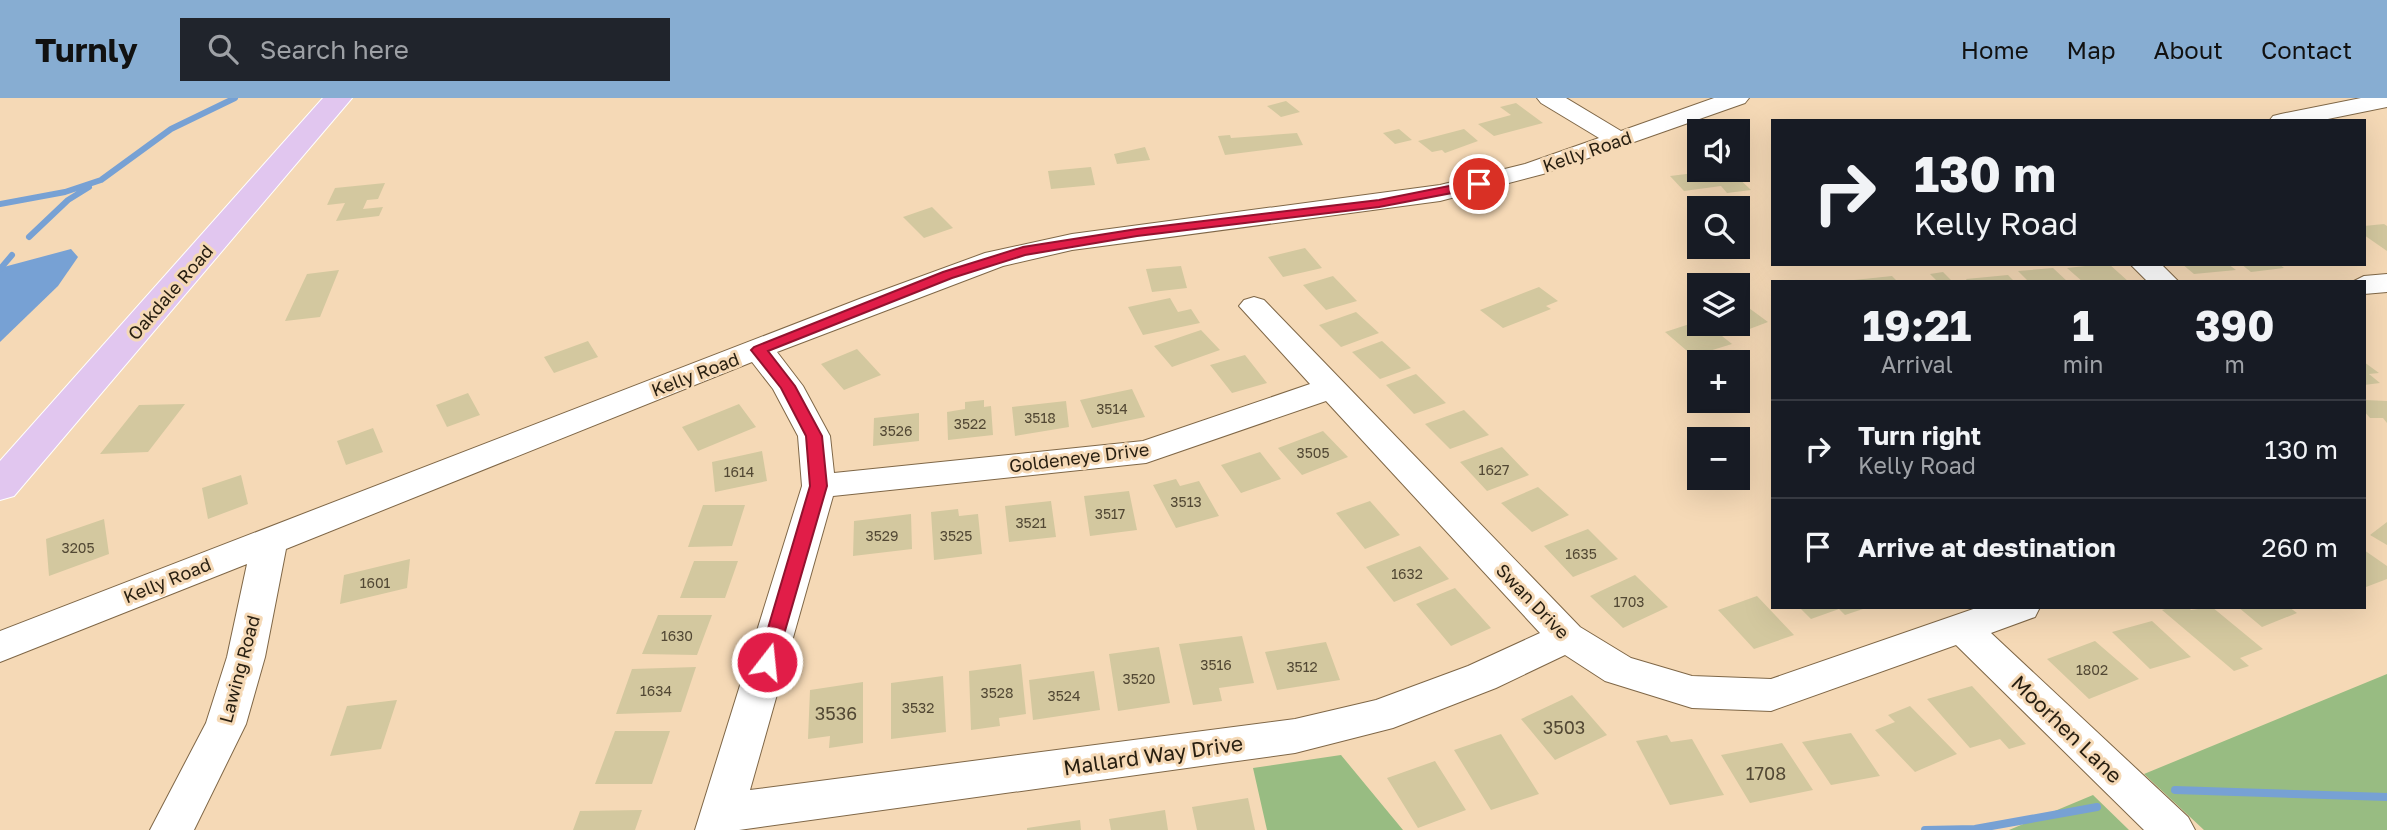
<!DOCTYPE html>
<html lang="en">
<head>
<meta charset="utf-8">
<style>
  body { margin:0; font-family:"Golos Text",sans-serif; background:#20242c; color:#f1f3f6; height:100vh; display:flex; flex-direction:column; font-size:26px; white-space:nowrap }
  * { box-sizing:border-box; margin:0 }
  p { font-size:23px; color:#9ea1a6 }
  .icon { flex:none; width:38px; height:38px; fill:none; stroke:currentColor; stroke-width:2; stroke-linecap:round; stroke-linejoin:round }
  .map { position:relative; flex:1; overflow:hidden }
  .details { position:absolute; left:1771px; top:182px; width:595px; height:329px; display:flex; flex-direction:column; background:#171b24; border-radius:0px; box-shadow:0 7px 28px #0002 }
  .details>* { flex:none }
  .top-card { position:absolute; left:1771px; top:21px; width:595px; height:147px; border-radius:0px; box-shadow:0 7px 28px #0002; background:#171b24; color:#f1f3f6; overflow:hidden }
  .controls { position:absolute; left:1687px; top:21px; display:grid; gap:14px }
  .controls a { display:grid; place-items:center; width:63px; height:63px; border-radius:0px; background:#171b24; box-shadow:0 7px 28px #0002; font-size:35px }
  .pin { position:absolute; display:grid; place-items:center; width:60px; height:60px; color:#fff; margin:-30px; border:4px solid #fff; border-radius:50%; box-shadow:0 2px 7px #0007 }
  .me { position:absolute; width:77px; margin:-38px; rotate:16deg; stroke-linejoin:round; filter:drop-shadow(0 0 5px #0008) }
  .turn { display:flex; align-items:center; gap:24px; height:147px; padding:0 28px; font-size:32px }
  .turn .icon { width:91px; height:91px; stroke-width:2.5 }
  .turn b { display:block; font-size:49px; line-height:60px }
  .eta { display:flex; justify-content:space-evenly; align-items:center; height:119px; text-align:center }
  .eta b { font-size:42px; font-weight:700; line-height:49px }
  ul { padding:0; list-style:none }
  li { display:flex; align-items:center; gap:21px; height:98px; padding:0 28px; border-top:2px solid #363941 }
  li div { flex:1 }
  li b { display:block; font-size:26px }
  li em { font-style:normal }
  header { display:flex; align-items:center; gap:42px; box-sizing:border-box; height:98px; padding:0 35px; background:#87add2; color:#111 }
  header strong { font-size:33px }
  nav { display:flex; gap:38px; margin-inline-start:auto; font-size:24px }
  .search { width:490px; height:63px; background:#20242c; display:flex; align-items:center; gap:18px; box-sizing:border-box; padding:0 24px; border-radius:0px; color:#9ea1a6; font-size:26px }
  .map>svg:first-child { display:block }
  .forest { fill:#98bc82 }
  .water { fill:#77a1d4 }
  .lines { fill:none; stroke-linecap:round; stroke-linejoin:round }
  .stream-far1 { stroke:#77a1d4; stroke-width:6 }
  .stream { stroke:#77a1d4; stroke-width:8 }
  .building { fill:#d3c89f }
  .minor-casing { stroke:#7f6747; stroke-width:2 }
  .major-casing { stroke:#fff; stroke-width:2 }
  .minor { fill:#fff; fill-rule:evenodd }
  .major { fill:#e1c6ef; fill-rule:evenodd }
  .route { fill:#e11d48; stroke:#92132f; stroke-width:2 }
  .labels { text-anchor:middle; dominant-baseline:central; stroke-width:6; stroke-linejoin:round; paint-order:stroke }
  .number-label { font-size:14px; fill:#524834 }
  .street-label { font-size:18px; fill:#271e10; stroke:#f5d9b6 }
  .near-number-label { font-size:18px; fill:#524834 }
  .near-street-label { font-size:21px; fill:#271e10; stroke:#f5d9b6 }
</style>
</head>
<body>
<header>
<strong>Turnly</strong>
<div class="search"><svg class="icon" aria-label="search" viewBox="0 0 24 24"><circle cx="10" cy="10" r="6"/><path d="M15 15l6 6"/></svg>Search here</div>
<nav><a>Home</a><a>Map</a><a>About</a><a>Contact</a></nav>
</header>
<div class="map">
<svg width="2387" height="732" viewBox="0 0 2387 732">
  <rect width="100%" height="100%" fill="#f5d9b6"/>
  <path class="forest" d="M2387,576V732H2204L2144,676Z
    M1341,657L1403,732H1267L1253,670Z
    M2093,697L2129,732H2009Z"/>
  <path class="water" d="M71,151L78,159L58,188L0,244V170Z"/>
  <g class="lines">
    <path class="stream-far1" d="M0,106L65,94L101,82L171,31L235,0
      M29,139L68,102L89,89
      M0,171L12,157"/>
    <path class="stream" d="M2175,692L2387,699
      M1925,732L1975,731L2097,709"/>
  </g>
  <path class="building" d="M1286,3L1300,14L1281,19L1267,8Z
    M1516,5L1543,25L1494,38L1478,26L1511,17L1500,9Z
    M1399,31L1412,42L1395,46L1383,35Z
    M1464,31L1478,43L1445,55L1442,52L1432,54L1418,43Z
    M1297,35L1303,47L1225,57L1218,38L1230,37L1231,40Z
    M1145,49L1150,62L1117,66L1114,56Z
    M1091,69L1095,87L1051,91L1048,73Z
    M1719,72H1730L1751,92L1727,95L1721,88L1684,93L1670,78Z
    M385,85L378,101L367,102L363,111L383,109L379,118L336,123L345,105L327,107L335,90Z
    M932,109L953,130L924,140L903,119Z
    M2384,126L2387,128V153L2364,137V128Z
    M1305,150L1322,170L1283,179L1268,159Z
    M2103,166H2109L2129,184H2083L2067,170Z
    M2182,166H2228L2236,172L2194,176Z
    M2241,166H2279L2284,170L2251,174Z
    M1181,168L1187,190L1152,194L1146,171Z
    M2053,170L2068,184H2029L2018,173Z
    M339,172L320,219L285,223L307,176Z
    M1943,174L1953,184H1932L1936,182L1930,176Z
    M2008,177L2015,184H1968L1966,181Z
    M1333,178L1357,203L1326,212L1303,187Z
    M1892,178L1898,184H1854V182Z
    M1539,189L1558,203L1546,208L1551,211L1503,230L1480,212Z
    M1170,200L1178,214L1191,211L1200,225L1143,237L1128,209Z
    M1738,202L1768,224L1731,238L1716,226H1738Z
    M1356,214L1379,235L1341,249L1319,227Z
    M1699,223V226H1707L1732,246L1693,258L1665,234Z
    M1201,232L1220,252L1172,269L1154,248Z
    M588,243L598,259L554,275L544,259Z
    M1382,243L1411,270L1380,281L1352,254Z
    M857,251L881,277L844,292L821,266Z
    M1245,257L1267,285L1232,295L1210,267Z
    M2364,264L2379,275L2369,276L2380,285L2364,287Z
    M1416,276L1446,305L1414,316L1386,287Z
    M1132,291L1145,319L1092,330L1080,302Z
    M468,295L480,317L447,329L436,307Z
    M984,302V309L991,308L993,337L948,342L947,314L965,311V304Z
    M2364,302L2387,303V325L2383,320H2370L2364,313Z
    M1066,303L1069,329L1015,338L1012,309Z
    M185,306L148,354L100,356L139,307Z
    M739,306L756,329L698,353L682,329Z
    M1464,312L1489,337L1450,351L1425,326Z
    M919,315V343L873,348L874,320Z
    M373,330L383,354L346,367L337,343Z
    M1323,333L1348,359L1302,377L1278,350Z
    M1502,349L1529,377L1487,393L1460,364Z
    M762,353L767,383L715,394L712,364Z
    M1260,354L1281,381L1241,395L1221,367Z
    M241,377L248,406L208,421L202,390Z
    M1176,381L1180,388L1199,383L1219,418L1176,430L1153,387Z
    M1538,389L1569,417L1532,434L1501,405Z
    M1129,393L1137,432L1090,438L1084,398Z
    M1051,403L1056,439L1009,444L1005,408Z
    M1370,403L1400,437L1365,451L1336,415Z
    M703,407H745L732,448L688,449Z
    M958,411L959,418L978,416L982,456L934,462L931,414Z
    M911,416L912,451L853,458L854,423Z
    M104,421L109,456L49,478L46,441Z
    M2387,424V447L2370,437Z
    M1588,431L1618,461L1573,479L1544,448Z
    M1420,448L1449,481L1394,504L1366,469Z
    M2364,452L2387,468V481L2366,489Z
    M410,461L407,490L340,506L344,477Z
    M694,463H738L725,500H680Z
    M1635,477L1668,509L1623,530L1590,498Z
    M1455,490L1491,530L1451,548L1416,506Z
    M1757,498L1794,537L1754,551L1718,512Z
    M1799,509H1866V510L1845,517L1839,511L1811,521Z
    M2171,509H2188L2191,512L2212,509L2263,551L2240,560L2249,568L2234,573L2162,512Z
    M2238,509H2289L2297,515L2262,529Z
    M658,517H712L697,557L642,556Z
    M2152,523L2191,559L2150,571L2112,534Z
    M1242,538L1254,585L1219,590L1222,603L1193,607L1179,546Z
    M2095,543L2139,581L2089,601L2047,561Z
    M1326,544L1340,582L1277,592L1265,554Z
    M1159,549L1170,605L1118,613L1109,556Z
    M1021,566L1026,616L999,620L1000,628L971,632L969,573Z
    M696,569L681,614L616,616L632,571Z
    M1094,573L1100,612L1033,622L1029,582Z
    M943,578L946,634L891,641V585Z
    M863,584V645L829,650L830,638L808,641L810,592Z
    M1972,588L2026,646L2009,651L2000,641L1970,650L1927,601Z
    M1572,597L1607,637L1555,662L1521,621Z
    M397,602L381,651L330,658L347,608Z
    M1910,608L1957,656L1915,674L1875,632L1895,624L1888,617Z
    M615,633H670L652,686H595Z
    M1851,635L1880,678L1831,687L1802,644Z
    M1501,636L1539,696L1491,712L1454,652Z
    M1667,637L1671,644L1692,641L1724,697L1670,707L1636,643Z
    M1782,645L1813,692L1750,705L1721,657Z
    M1435,663L1466,712L1418,730L1387,680Z
    M1248,700L1255,732H1197L1192,709Z
    M642,712L635,732H573L580,713Z
    M1165,712L1168,732H1111L1109,721Z
    M1080,722L1081,732H1027V730Z"/>
  <g class="lines">
    <defs>
      <path id="minor" d="M1537,0H1566L1621,33L1714,0H1749L1745,5L1543,76L1440,103L1072,152L1003,168L777,254L803,288L830,338L834,375L1143,343L1310,286L1239,208L1244,202L1254,199L1264,202L1580,529L1631,560L1692,578L1771,581L1979,509H2040L2035,519L1991,535L2188,719L2195,732H2144L1956,547L1771,613L1692,610L1605,583L1565,557L1496,590L1393,630L1295,655L739,732H695L802,388L798,338L773,291L752,264L286,451L265,559L246,626L194,732H150L206,625L227,559L247,466L0,564V533L862,200L985,155L1072,136L1440,87L1525,66L1599,40L1541,5ZM1326,303L1540,535L1468,568L1376,602L1295,621L750,692L833,398L1146,365Z
        M2361,0H2387V9L2318,23H2269L2273,18L2281,16Z
        M2130,166H2161L2179,184H2148Z
        M2387,176V194L2364,196V184H2352L2364,178Z"/>
      <path id="major" d="M323,0H352L14,398L0,402V363Z"/>
    </defs>
    <use href="#minor" class="minor-casing"/>
    <use href="#major" class="major-casing"/>
    <use href="#minor" class="minor"/>
    <use href="#major" class="major"/>
  </g>
  <path class="route" d="M1479,82L1485,86L1483,89L1379,109L1137,138L1025,157L952,180L768,253L795,288L822,338L827,388L776,564L774,569L767,571L760,569L758,564L810,388L806,338L781,290L751,252L754,249L943,174L1023,149L1137,131L1379,102Z"/>
  <g class="labels">
    <g class="number-label">
      <text x="1112" y="310">3514</text>
      <text x="1040" y="319">3518</text>
      <text x="970" y="325">3522</text>
      <text x="896" y="332">3526</text>
      <text x="1313" y="354">3505</text>
      <text x="1494" y="371">1627</text>
      <text x="739" y="373">1614</text>
      <text x="1186" y="403">3513</text>
      <text x="1110" y="415">3517</text>
      <text x="1031" y="424">3521</text>
      <text x="882" y="437">3529</text>
      <text x="956" y="437">3525</text>
      <text x="78" y="449">3205</text>
      <text x="1581" y="455">1635</text>
      <text x="1407" y="475">1632</text>
      <text x="375" y="484">1601</text>
      <text x="1629" y="503">1703</text>
      <text x="677" y="537">1630</text>
      <text x="1216" y="566">3516</text>
      <text x="1302" y="568">3512</text>
      <text x="2092" y="571">1802</text>
      <text x="1139" y="580">3520</text>
      <text x="656" y="592">1634</text>
      <text x="997" y="594">3528</text>
      <text x="1064" y="597">3524</text>
      <text x="918" y="609">3532</text>
    </g>
    <g class="street-label">
      <text transform="translate(1587 53) rotate(-19)">Kelly Road</text>
      <text transform="translate(170 194) rotate(-49)">Oakdale Road</text>
      <text transform="translate(695 276) rotate(-21)">Kelly Road</text>
      <text transform="translate(1079 359) rotate(-7)">Goldeneye Drive</text>
      <text transform="translate(167 482) rotate(-22)">Kelly Road</text>
      <text transform="translate(1533 503) rotate(46)">Swan Drive</text>
      <text transform="translate(239 571) rotate(-75)">Lawing Road</text>
    </g>
    <g class="near-number-label">
      <text x="836" y="615">3536</text>
      <text x="1564" y="629">3503</text>
      <text x="1766" y="675">1708</text>
    </g>
    <g class="near-street-label">
      <text transform="translate(2067 631) rotate(44)">Moorhen Lane</text>
      <text transform="translate(1153 657) rotate(-8)">Mallard Way Drive</text>
    </g>
  </g>
</svg>
<div class="controls">
<a><svg class="icon" aria-label="sound" viewBox="0 0 24 24"><path d="M4 9h4l5-4v14l-5-4H4zM17 9q2 3 0 6"/></svg></a>
<a><svg class="icon" aria-label="search" viewBox="0 0 24 24"><circle cx="10" cy="10" r="6"/><path d="M15 15l6 6"/></svg></a>
<a><svg class="icon" aria-label="layers" viewBox="0 0 24 24"><path d="M12 4l9 5-9 5-9-5zM3 14l9 5 9-5"/></svg></a>
<a>+</a>
<a>−</a>
</div>
<div class="pin" style="left:1479px;top:86px;background:#d93025"><svg class="icon" aria-label="arrive" viewBox="0 0 24 24"><path d="M6 21V4h12l-3 4 3 4H6"/></svg></div>
<svg class="me" style="left:767px;top:564px" viewBox="-20 -20 40 40"><circle r="17" fill="#e11d48" stroke="#fff" stroke-width="3"/><path d="M0-11L8 9 0 5-8 9z" fill="#fff"/></svg>
<div class="top-card">
<div class="turn"><svg class="icon" aria-label="right" viewBox="0 0 24 24"><path d="M7 20v-9h11M14 6l5 5-5 5"/></svg><div><b>130 m</b>Kelly Road</div></div>
</div>
<section class="details">
<div class="eta">
<div><b>19:21</b><p>Arrival</p></div>
<div><b>1</b><p>min</p></div>
<div><b>390</b><p>m</p></div>
</div>
<ul>
<li><svg class="icon" aria-label="right" viewBox="0 0 24 24"><path d="M7 20v-9h11M14 6l5 5-5 5"/></svg><div><b>Turn right</b><p>Kelly Road</p></div><em>130 m</em></li>
<li><svg class="icon" aria-label="arrive" viewBox="0 0 24 24"><path d="M6 21V4h12l-3 4 3 4H6"/></svg><div><b>Arrive at destination</b></div><em>260 m</em></li>
</ul>
</section>
</div>
</body>
</html>
